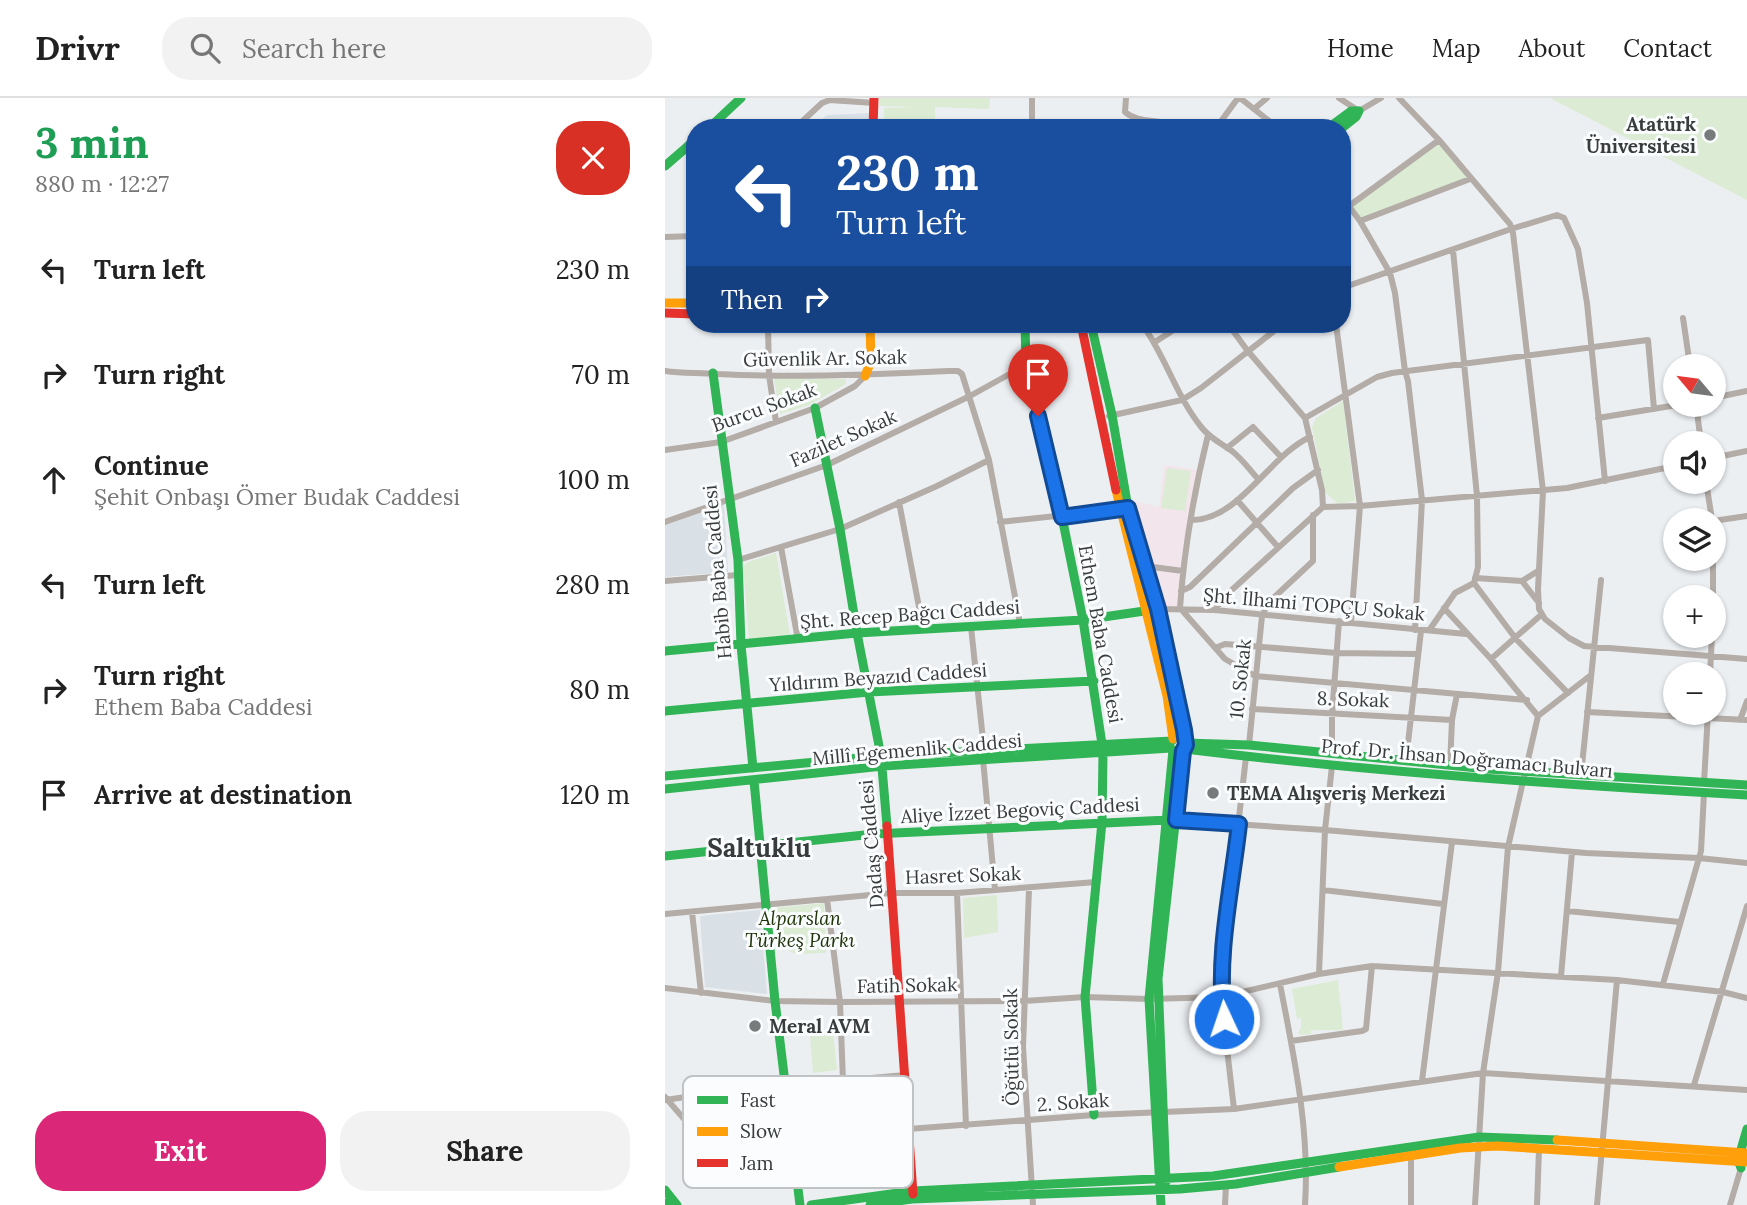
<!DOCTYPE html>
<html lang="en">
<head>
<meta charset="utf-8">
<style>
  body { margin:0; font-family:Lora,serif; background:#f2f2f2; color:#222; height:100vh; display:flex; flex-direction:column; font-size:26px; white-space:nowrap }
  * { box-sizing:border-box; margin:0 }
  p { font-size:23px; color:#767676 }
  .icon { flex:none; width:38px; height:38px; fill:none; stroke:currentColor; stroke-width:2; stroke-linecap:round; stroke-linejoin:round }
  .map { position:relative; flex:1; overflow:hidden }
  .panel { display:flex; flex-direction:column; background:#fff; width:665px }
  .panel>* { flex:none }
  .guide { position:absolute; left:21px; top:21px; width:665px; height:214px; border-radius:28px; box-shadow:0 2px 5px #0004; background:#1a4fa0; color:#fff; overflow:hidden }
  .needle { width:46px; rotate:299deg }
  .controls { position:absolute; left:998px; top:256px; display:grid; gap:14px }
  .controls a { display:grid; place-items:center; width:63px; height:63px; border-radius:50%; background:#fff; box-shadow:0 2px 5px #0004; font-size:35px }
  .pin { position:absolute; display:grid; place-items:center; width:60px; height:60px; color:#fff; margin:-72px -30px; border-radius:50% 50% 50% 0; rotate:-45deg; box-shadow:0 0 7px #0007 }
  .pin .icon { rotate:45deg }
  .me { position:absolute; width:77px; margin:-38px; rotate:357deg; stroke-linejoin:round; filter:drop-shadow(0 0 5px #0008) }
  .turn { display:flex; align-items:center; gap:24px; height:147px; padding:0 35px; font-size:32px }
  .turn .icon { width:91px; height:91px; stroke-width:2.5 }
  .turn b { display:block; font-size:49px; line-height:60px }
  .then { display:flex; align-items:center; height:66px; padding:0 35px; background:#0003; gap:14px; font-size:26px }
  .round { display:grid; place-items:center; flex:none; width:74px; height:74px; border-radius:28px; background:#f2f2f2 }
  .head { display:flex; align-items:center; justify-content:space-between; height:119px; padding:0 35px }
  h1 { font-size:42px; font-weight:700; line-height:52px; color:#1e9e55 }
  .action { display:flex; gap:14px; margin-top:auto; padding:14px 35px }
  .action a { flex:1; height:80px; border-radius:28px; background:#db2777; color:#fff; font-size:28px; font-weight:700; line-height:80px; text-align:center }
  .action a+a { background:#f2f2f2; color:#222 }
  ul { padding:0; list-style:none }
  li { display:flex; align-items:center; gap:21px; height:105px; padding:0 35px }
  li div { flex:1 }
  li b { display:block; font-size:26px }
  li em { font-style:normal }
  header { display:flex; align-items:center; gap:42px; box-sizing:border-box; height:98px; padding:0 35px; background:#fff; border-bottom:2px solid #e0e0e0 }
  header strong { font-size:33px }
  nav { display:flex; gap:38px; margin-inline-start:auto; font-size:24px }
  .search { width:490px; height:63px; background:#f2f2f2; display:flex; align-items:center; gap:18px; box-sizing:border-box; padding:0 24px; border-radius:28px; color:#767676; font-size:26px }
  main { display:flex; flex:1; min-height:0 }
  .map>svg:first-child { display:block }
  .commercial { fill:#f2e5eb }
  .built { fill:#d9e0e6 }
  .green { fill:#dcebd3 }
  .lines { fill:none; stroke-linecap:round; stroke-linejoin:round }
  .street { stroke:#b3aca7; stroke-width:6 }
  .fast { stroke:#30b455; stroke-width:9 }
  .slow { stroke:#ff9f0a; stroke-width:9 }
  .jam { stroke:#e5322d; stroke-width:9 }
  .route-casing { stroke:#114b97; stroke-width:18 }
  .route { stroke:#1a73e8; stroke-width:12 }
  .poi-dot { fill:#787b7c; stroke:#fafcfe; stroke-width:2.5 }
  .labels { text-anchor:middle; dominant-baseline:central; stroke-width:6; stroke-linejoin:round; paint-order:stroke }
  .poi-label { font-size:19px; font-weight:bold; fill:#393c3d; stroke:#fafcfe; text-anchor:start }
  .street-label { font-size:19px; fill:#393c3d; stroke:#fafcfe }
  .park-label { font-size:19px; font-style:italic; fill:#20340a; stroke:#fafcfe }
  .district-label { font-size:26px; font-weight:bold; fill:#393c3d; stroke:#fafcfe }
  .key { fill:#fafcfe; stroke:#c0c2c4; stroke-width:2 }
  .key-label { font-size:19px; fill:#393c3d }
</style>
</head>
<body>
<header>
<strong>Drivr</strong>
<div class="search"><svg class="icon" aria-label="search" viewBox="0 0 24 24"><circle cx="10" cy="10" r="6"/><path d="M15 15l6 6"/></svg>Search here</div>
<nav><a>Home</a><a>Map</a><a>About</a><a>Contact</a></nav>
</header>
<main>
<section class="panel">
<div class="head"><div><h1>3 min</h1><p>880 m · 12:27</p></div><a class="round" style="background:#d93025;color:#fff"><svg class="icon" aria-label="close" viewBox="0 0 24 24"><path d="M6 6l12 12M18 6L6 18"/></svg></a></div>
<ul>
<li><svg class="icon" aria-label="left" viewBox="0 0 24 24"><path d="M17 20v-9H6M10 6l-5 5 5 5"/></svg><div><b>Turn left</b></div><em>230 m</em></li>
<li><svg class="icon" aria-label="right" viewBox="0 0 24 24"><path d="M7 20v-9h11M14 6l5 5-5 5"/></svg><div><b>Turn right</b></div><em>70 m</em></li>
<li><svg class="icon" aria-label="ahead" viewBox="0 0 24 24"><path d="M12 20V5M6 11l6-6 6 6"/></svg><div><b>Continue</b><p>Şehit Onbaşı Ömer Budak Caddesi</p></div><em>100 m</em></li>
<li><svg class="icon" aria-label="left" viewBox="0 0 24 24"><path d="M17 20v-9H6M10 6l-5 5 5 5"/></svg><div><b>Turn left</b></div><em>280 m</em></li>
<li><svg class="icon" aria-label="right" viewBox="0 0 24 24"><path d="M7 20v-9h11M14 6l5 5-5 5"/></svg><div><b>Turn right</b><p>Ethem Baba Caddesi</p></div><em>80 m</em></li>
<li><svg class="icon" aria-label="arrive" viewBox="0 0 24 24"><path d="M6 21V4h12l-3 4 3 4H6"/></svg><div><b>Arrive at destination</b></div><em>120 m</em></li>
</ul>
<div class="action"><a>Exit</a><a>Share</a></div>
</section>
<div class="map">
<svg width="1082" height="1107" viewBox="0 0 1082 1107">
  <rect width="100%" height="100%" fill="#eceff2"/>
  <path class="commercial" d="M499,367L535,372L515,510L493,511L461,401L494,409Z"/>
  <path class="built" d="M206,15L205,30H146L162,17Z
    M59,406L63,474L0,479V427Z
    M95,812L102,896L40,889L35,818Z"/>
  <path class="green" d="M214,0H325L324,11L270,9V30H219V10L250,9L214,8Z
    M885,0H1082V102Z
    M774,42L805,81L695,123L684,108Z
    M109,281H181V286L144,307L115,316Z
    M678,303L690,403L673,406L660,394L647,329L651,320Z
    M502,370L526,373L520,413L496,410Z
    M111,455L125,537L84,541L78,468L83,464Z
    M332,797L333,834L299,840L298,800Z
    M159,805L161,855L130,856L113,845L108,810Z
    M673,882L678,932C666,933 656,931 645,933L647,936L636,937L633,935L636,930V920L632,921L627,891Z
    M168,934L172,972L148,975L145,936Z"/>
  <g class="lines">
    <path class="street" d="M461,0L460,14C475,27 497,19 513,30
      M575,0L613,30
      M674,0L694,13L716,0
      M734,0L774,42L845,126L848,135L878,393L873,491L874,511L880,521L904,540L919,548L1082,561
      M589,11L602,0
      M130,30L157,5L165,2L209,5
      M367,30V0
      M551,30L573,0
      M677,99L695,123L725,175L730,195L740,273L743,283L757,402L750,532
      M684,108L774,42
      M695,123L805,81
      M0,139L30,138
      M677,190L846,131L892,117L899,120L913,151L922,205L940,383
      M1018,220L1025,268
      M103,226L104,277L111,324
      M477,226C501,259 511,298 537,330C546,341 556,345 567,353C577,361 585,372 593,381
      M563,226L582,252L640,320L657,392L658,409
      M671,226L695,408L686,524
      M490,244L518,226
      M0,273C18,276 35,274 53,276C130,280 207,277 283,273H293L297,276L324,362L355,525
      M1048,300L1082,293
      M1031,306L1036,345
      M444,318L517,302L536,290L618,226
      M640,320L712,279L727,275L983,242L989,311
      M933,320L1018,306
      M543,337C529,394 519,452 515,510L560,561L590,578L862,602
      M562,350L588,329L616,359
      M0,352L56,344L150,310L190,288L200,278
      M1048,360L1082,353
      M1041,383L1047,422
      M572,402L613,449
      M234,404L258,530
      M658,409L695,408L902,390L1010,368
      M527,422C574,422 604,358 645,339
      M1048,423L1082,418
      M0,424L162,367L305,298L361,267
      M335,424L458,411
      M1048,444V506
      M116,449L133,542
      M73,462L175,431L272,388L324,362
      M480,468L518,473
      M873,473L857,483L874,505
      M810,480L857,483
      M0,483L73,477
      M809,485L851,541L903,595
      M516,493L525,489L628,390L653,372
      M779,510L826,561L873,618L843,749L833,874L818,975L810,1107
      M493,511L550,512L801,536
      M550,512L558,500L658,409
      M306,529L319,651
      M765,531L790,495L809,485L813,469L812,398L788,152
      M550,550L560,546L672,555L752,556
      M826,561L877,516
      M1045,576L1047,537
      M587,611L787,622
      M922,614L1082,622
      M873,618L926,577
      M1075,622L1082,603
      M584,647L597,518L604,504L648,463V417
      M667,656V617L674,523
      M318,661L330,792
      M741,662L756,533
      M785,668L787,622L792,596
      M916,677L936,482
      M1039,685L1043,614
      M508,722L660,732L921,755L1034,760L1082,765
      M364,791L358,949L368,1107
      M658,792L778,806
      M292,795L301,1028
      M162,801L175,904L178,983
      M902,813L1015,824
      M27,814L36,895
      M0,816L227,795H292L431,784
      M654,876L660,732L667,668
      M896,878L907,754
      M615,886C629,959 645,1032 640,1107
      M998,886L1036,753L1039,695
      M0,890L110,903L175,904L359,903L420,899L484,901L556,899L654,876L707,868L952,882L1058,894L1082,900
      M626,943L697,933L701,931L707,868
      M757,983L787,744
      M1029,987L1082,808
      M0,999L45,1051L59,1054L243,1031L429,1017L569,1011L818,975L1082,992
      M0,1002L61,993L240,977
      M569,1011L556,899L561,832L581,659
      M560,1107L561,1087
      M746,1107V1056
      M872,1107L874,1051
      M932,1107L952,882
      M1065,1107L1076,1070"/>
    <path class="fast" d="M44,30L76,0
      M663,30L686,13H694
      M677,30L691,19L694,13
      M0,68L30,42
      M360,226L361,267L397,419L418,522L437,646
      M426,226L447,317L463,410L493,511L519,643
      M48,275L73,462L76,547L88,670
      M150,310L175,431L192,535L216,658L222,728
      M0,553L192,535L418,522L493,511
      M0,613L204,594L429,583
      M521,645L584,647L823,671L1082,687
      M520,651C707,674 894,687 1082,697
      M0,678L216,658L507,643
      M89,683L110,903L135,1107
      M0,691L218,668L506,650
      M0,758L209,736L503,722
      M429,1017L420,899L437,724L438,656
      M1076,1070L1073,1062L1082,1031
      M501,1084L493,881L518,653
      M0,1092L12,1107
      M0,1105L2,1107
      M146,1107L248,1093L548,1078L814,1039L892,1042
      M205,1107L247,1101L515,1091L571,1086L674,1069
      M496,1107L484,901L508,652"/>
    <path class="slow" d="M0,205H30
      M200,278L206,263L205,226
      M451,392L502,598L508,641
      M892,1042L1082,1055
      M674,1069L795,1050L832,1048L1082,1064"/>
    <path class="jam" d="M208,30L209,0
      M0,215L30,216
      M416,226L451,392
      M222,728L248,1096"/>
  </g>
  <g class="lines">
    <defs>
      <path id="route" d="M373,318L397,419L463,410L493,511L519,632L521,647L518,653L511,722L574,726C567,789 551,857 559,921"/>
    </defs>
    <use href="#route" class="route-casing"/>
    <use href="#route" class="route"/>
  </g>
  <g class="poi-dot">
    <circle cx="1045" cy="37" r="7"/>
    <circle cx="548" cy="695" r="7"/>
    <circle cx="90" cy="928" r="7"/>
  </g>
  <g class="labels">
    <g class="poi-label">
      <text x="1031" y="26" text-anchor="end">Atatürk<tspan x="1031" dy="22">Üniversitesi</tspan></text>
      <text x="562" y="695">TEMA Alışveriş Merkezi</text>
      <text x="104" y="928">Meral AVM</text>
    </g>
    <g class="street-label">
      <text transform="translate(160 260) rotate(-1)">Güvenlik Ar. Sokak</text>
      <text transform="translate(99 309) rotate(-20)">Burcu Sokak</text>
      <text transform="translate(178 340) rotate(-24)">Fazilet Sokak</text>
      <text transform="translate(52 474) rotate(-95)">Habib Baba Caddesi</text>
      <text transform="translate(649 506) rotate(5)">Şht. İlhami TOPÇU Sokak</text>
      <text transform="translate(245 516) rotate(-4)">Şht. Recep Bağcı Caddesi</text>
      <text transform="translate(436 536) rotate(80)">Ethem Baba Caddesi</text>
      <text transform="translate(213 579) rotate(-4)">Yıldırım Beyazıd Caddesi</text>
      <text transform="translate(575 581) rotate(-84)">10. Sokak</text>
      <text transform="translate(688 601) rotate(2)">8. Sokak</text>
      <text transform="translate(252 651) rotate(-5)">Millî Egemenlik Caddesi</text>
      <text transform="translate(802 660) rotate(5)">Prof. Dr. İhsan Doğramacı Bulvarı</text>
      <text transform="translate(355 712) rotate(-3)">Aliye İzzet Begoviç Caddesi</text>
      <text transform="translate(206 746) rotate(-95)">Dadaş Caddesi</text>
      <text transform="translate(298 777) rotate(-2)">Hasret Sokak</text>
      <text transform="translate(242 887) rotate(-1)">Fatih Sokak</text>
      <text transform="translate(346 949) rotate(-91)">Öğütlü Sokak</text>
      <text transform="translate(408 1004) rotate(-4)">2. Sokak</text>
    </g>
    <g class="park-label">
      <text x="135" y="820">Alparslan<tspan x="135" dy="22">Türkeş Parkı</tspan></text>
    </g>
    <g class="district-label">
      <text x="94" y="749">Saltuklu</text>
    </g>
  </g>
  <rect x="18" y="978" width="230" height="112" rx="10" class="key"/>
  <rect x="32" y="998" width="31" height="8" fill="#30b455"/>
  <rect x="32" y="1029" width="31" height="9" fill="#ff9f0a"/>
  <rect x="32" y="1061" width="31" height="8" fill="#e5322d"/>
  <g class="key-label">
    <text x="75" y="1009">Fast</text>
    <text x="75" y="1040">Slow</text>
    <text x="75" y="1072">Jam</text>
  </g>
</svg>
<div class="controls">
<a><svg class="needle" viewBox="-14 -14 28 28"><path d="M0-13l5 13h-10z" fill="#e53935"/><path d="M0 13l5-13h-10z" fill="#767676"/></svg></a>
<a><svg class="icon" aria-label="sound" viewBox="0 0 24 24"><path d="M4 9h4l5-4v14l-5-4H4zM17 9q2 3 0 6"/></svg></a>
<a><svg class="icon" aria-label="layers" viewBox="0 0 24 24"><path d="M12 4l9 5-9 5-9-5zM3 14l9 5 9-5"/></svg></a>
<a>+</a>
<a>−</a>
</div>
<div class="pin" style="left:373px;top:318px;background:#d93025"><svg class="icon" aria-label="arrive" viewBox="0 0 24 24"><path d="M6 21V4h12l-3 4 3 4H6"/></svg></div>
<svg class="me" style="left:559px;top:921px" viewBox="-20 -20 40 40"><circle r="17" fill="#1a73e8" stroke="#fff" stroke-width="3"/><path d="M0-11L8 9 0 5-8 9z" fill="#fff"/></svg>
<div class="guide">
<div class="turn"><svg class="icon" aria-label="left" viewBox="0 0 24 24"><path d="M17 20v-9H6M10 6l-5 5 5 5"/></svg><div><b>230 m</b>Turn left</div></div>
<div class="then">Then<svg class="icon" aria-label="right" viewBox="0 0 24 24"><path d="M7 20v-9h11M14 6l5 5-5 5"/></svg></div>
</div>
</div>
</main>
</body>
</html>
